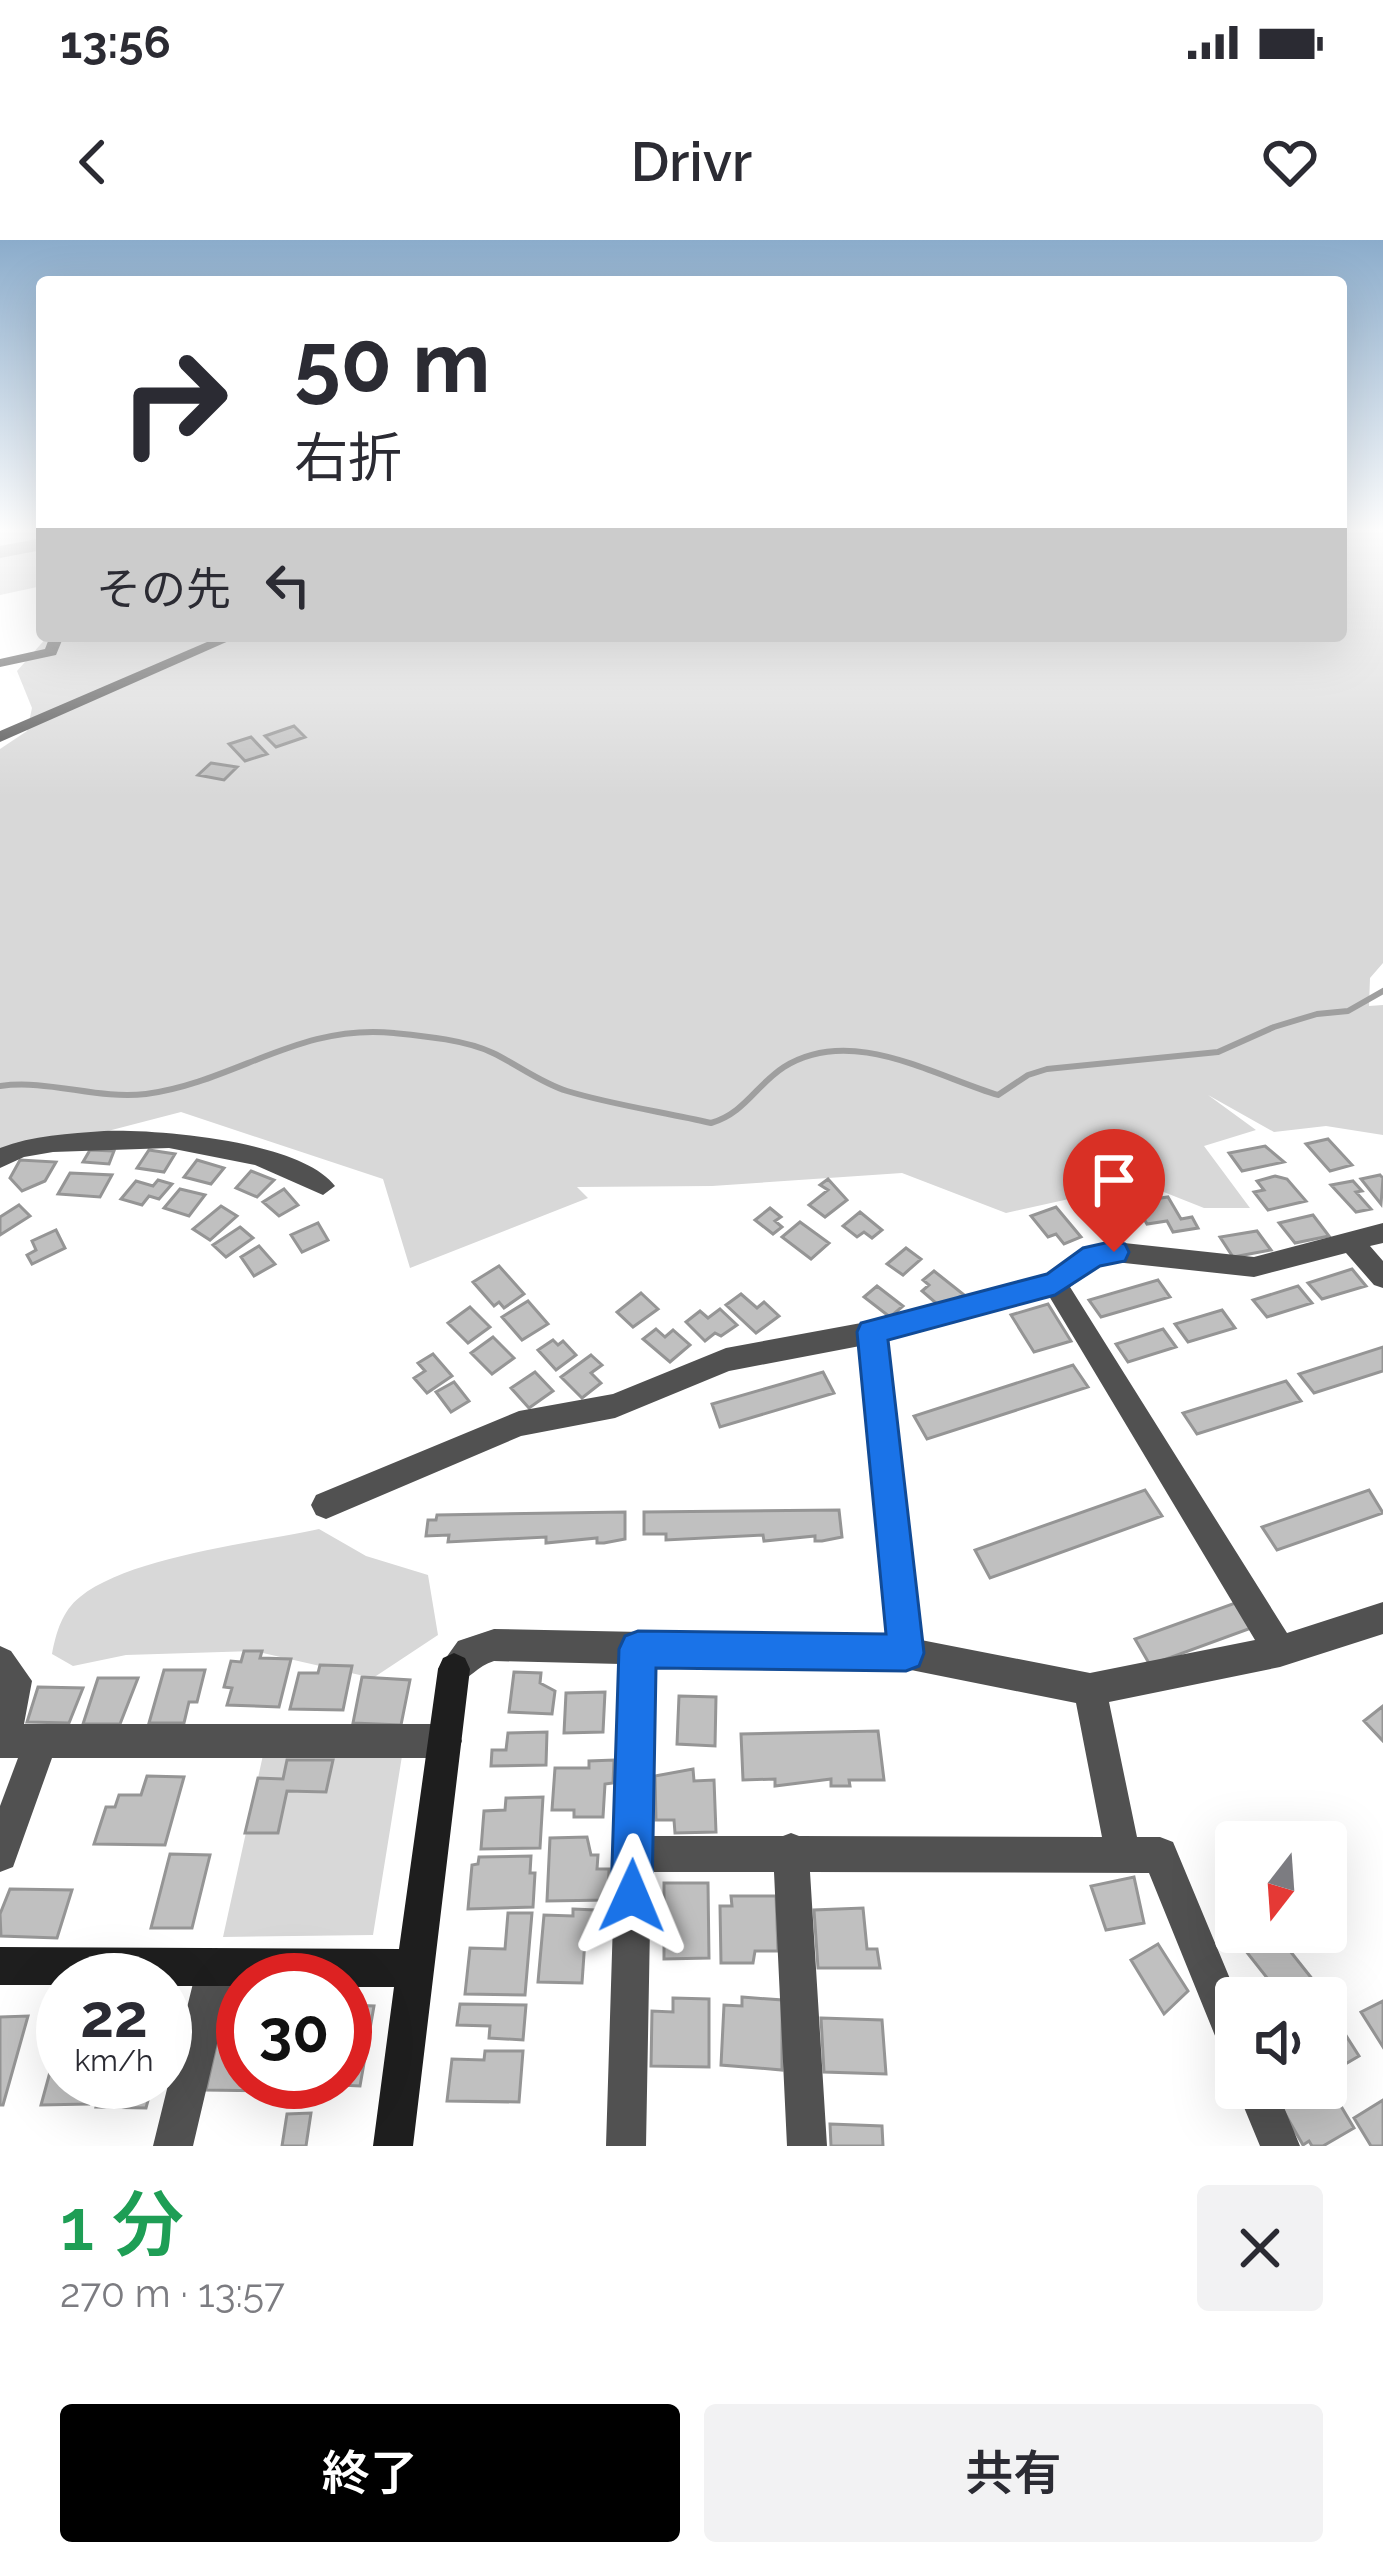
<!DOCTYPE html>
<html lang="ja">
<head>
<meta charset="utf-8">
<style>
  body { margin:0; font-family:Raleway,"Noto Sans JP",sans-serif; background:#f2f2f3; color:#2b2b33; height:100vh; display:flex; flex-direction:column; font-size:45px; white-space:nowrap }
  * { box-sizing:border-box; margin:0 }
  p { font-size:39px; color:#7c7c81 }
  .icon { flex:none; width:66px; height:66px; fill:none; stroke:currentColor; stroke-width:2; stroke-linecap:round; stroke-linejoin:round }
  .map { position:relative; height:1906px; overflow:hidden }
  .panel { display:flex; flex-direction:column; background:#fff; flex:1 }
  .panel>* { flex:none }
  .top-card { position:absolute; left:36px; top:36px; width:1311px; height:366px; border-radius:12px; box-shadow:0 12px 48px #0002; background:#fff; color:#2b2b33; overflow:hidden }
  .needle { width:78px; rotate:197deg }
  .buttons { position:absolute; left:1215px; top:1581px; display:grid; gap:24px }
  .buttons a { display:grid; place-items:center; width:132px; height:132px; border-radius:12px; background:#fff; box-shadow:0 12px 48px #0002; font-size:60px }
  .speed { position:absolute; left:36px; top:1713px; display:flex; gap:24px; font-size:60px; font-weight:700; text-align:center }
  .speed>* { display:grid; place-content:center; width:156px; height:156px; border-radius:50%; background:#fff; box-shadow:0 12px 48px #0002; line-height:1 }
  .speed small { font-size:30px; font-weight:400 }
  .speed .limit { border:18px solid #d22; background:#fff; color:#111 }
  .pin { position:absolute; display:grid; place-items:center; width:102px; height:102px; color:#fff; margin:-123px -51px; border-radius:50% 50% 50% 0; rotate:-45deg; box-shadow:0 0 12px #0007 }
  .pin .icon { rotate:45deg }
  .me { position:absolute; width:132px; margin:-66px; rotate:1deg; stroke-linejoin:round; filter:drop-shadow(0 0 9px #0008) }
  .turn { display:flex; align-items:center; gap:42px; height:252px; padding:0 60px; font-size:54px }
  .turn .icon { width:156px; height:156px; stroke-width:2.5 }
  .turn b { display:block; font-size:84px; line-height:102px }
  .then { display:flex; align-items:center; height:114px; padding:0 60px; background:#0003; gap:24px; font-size:45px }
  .round { display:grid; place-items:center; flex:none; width:126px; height:126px; border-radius:12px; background:#f2f2f3 }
  .overview { display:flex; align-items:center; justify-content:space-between; height:204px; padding:0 60px }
  h1 { font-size:72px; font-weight:600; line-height:90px; color:#1e9e55 }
  .cta { display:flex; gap:24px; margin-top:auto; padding:24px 60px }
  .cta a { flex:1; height:138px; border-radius:12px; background:#000; color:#fff; font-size:48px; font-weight:600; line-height:138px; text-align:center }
  .cta a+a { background:#f2f2f3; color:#2b2b33 }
  .status { display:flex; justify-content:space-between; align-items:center; height:84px; padding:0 60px; background:#fff; direction:ltr }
  .status svg { height:33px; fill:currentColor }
  header { display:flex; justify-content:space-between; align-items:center; height:156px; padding:0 60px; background:#fff; font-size:54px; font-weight:600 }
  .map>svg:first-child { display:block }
  .green { fill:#d8d8d8 }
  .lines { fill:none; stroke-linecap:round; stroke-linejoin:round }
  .stream { stroke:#9f9f9f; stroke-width:6 }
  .river { fill:#9f9f9f; fill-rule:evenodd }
  .building { fill:#c0c0c0; stroke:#959595; stroke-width:3 }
  .street { fill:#515151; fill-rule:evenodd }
  .secondary { fill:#1e1e1e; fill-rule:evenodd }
  .route { fill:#1a73e8; stroke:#114b97; stroke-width:3 }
</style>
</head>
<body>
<div class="status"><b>13:56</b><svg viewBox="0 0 49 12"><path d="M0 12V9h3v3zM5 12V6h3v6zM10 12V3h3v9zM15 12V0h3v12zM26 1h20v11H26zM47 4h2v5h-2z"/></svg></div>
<header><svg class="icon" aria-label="back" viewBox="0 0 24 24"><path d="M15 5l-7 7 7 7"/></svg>Drivr<svg class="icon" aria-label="heart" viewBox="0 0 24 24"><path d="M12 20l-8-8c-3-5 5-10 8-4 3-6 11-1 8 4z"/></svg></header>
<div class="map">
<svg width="1383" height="1906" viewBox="0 0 1383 1906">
  <rect width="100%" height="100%" fill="#fff"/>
  <path class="green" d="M0,290H42V346L0,355Z
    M1341,290H1383V723L1370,738L1369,766L1383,765V895L1326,886L1274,892L1208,855L1256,890L1204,906L1250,968H1204L1141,943L1006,973L902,933L712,946L577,947L588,958L410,1028L383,939L181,872L0,919V509L27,491L32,468L17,431L48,396H1341Z
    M319,1289L366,1316L428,1335L438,1395L373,1438L254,1411L126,1415L73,1426L52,1414C56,1393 62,1371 80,1357C129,1317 254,1303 319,1289Z
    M265,1506L402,1516L373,1695L223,1697Z"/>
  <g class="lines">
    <path class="stream" d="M0,846C49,839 97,860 146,854C235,842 299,783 394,793C424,796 466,800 493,813C518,825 541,843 567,851C613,865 664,872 711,883C745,873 756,845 784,827C851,785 932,835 998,855L1028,835L1047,829L1218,812L1274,787L1317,774L1348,771L1383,751"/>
    <path class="river" d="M42,298V310L0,318V306Z"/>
  </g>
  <path class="building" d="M294,486L305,497L276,507L265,496Z
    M251,497L267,514L245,521L229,504Z
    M211,523L237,527L224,540L198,535Z
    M1328,899L1352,925L1330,931L1306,904Z
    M1265,906L1284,922L1242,931L1229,913Z
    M90,910L114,911L109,924L83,922Z
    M149,910L175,914L164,932L137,928Z
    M20,920L56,922L45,941L22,951L10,938Z
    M197,920L224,928L211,944L184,937Z
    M251,931L274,940L257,957L236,948Z
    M70,933L112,935L100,957L58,954Z
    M1380,935L1383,938L1381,964L1361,939Z
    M1275,936L1287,939L1306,961L1268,970L1254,952L1264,950L1257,941Z
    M828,939L847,960L825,977L809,965L828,950L820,945Z
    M158,940L172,944L159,959L149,956L142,965L121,959L136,941L153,946Z
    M1353,941L1362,951L1356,952L1371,969L1356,972L1331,945Z
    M180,949L205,955L189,976L164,968Z
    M284,949L298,965L279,976L263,962Z
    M1168,957L1181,979L1192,977L1198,988L1173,992L1167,981L1147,984L1134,962Z
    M1107,962L1116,971L1109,974L1122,987L1103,994L1083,972Z
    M19,965L30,976L0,995V977Z
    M221,966L237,976L210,1000L193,989Z
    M1056,967L1081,997L1064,1004L1056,994L1048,997L1031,976Z
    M770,968L781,977L775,981L782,987L773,994L755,980Z
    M860,972L882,990L872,998L864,992L857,997L843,986Z
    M1313,975L1329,996L1295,1003L1279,983Z
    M800,982L829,1003L811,1019L782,997Z
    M318,983L328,1000L302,1012L291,995Z
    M240,987L253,998L226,1017L213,1005Z
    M56,990L65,1008L32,1024L27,1015L36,1010L32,1001Z
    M1257,991L1271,1010L1233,1017L1220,997Z
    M259,1006L275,1024L254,1036L241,1017Z
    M906,1008L921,1019L903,1035L887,1024Z
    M499,1026L524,1054L504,1068L499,1062L494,1066L473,1042Z
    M1352,1029L1366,1046L1322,1059L1308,1043Z
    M934,1031L963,1054L944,1070L922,1051L929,1045L923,1040Z
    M1158,1040L1170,1057L1101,1077L1089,1060Z
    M877,1046L903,1066L890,1077L864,1057Z
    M1298,1046L1312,1063L1267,1077L1253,1060Z
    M641,1053L658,1069L633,1087L617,1072Z
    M741,1054L757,1068L764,1062L779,1076L756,1093L726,1065Z
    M528,1061L548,1084L522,1100L502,1077Z
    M1048,1064L1071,1101L1034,1112L1011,1075Z
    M470,1067L490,1087L468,1103L448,1083Z
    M720,1069L737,1085L721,1096L715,1093L705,1101L686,1082L700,1071L708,1078Z
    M1222,1070L1235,1088L1188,1102L1175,1084Z
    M656,1089L665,1097L673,1090L690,1105L670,1122L643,1099Z
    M1163,1089L1176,1107L1128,1122L1116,1104Z
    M493,1097L514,1118L492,1134L471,1113Z
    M553,1100L558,1105L563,1101L576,1115L556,1130L538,1110Z
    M1383,1107V1131L1314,1153L1299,1134Z
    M433,1114L452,1136L427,1153L414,1138L425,1131L418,1123Z
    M591,1115L602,1125L591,1133L601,1143L582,1158L561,1137Z
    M1073,1125L1088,1147L927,1199L914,1176Z
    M535,1132L553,1151L529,1168L511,1148Z
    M823,1132L834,1153L720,1187L712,1164Z
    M1286,1141L1301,1161L1197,1194L1183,1173Z
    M454,1142L469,1161L451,1172L436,1152Z
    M1145,1250L1162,1276L990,1338L975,1310Z
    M1369,1250L1383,1273L1277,1310L1262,1287Z
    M839,1270L842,1297L822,1301H815V1296L764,1301L763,1295L666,1300V1294H644V1272Z
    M625,1272V1299L604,1303H597V1298L546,1303V1297L448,1302L449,1295L426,1296L428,1280H436L437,1275Z
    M1238,1362L1254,1387L1150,1425L1135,1399Z
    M244,1411H262L260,1418L291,1419L279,1467L227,1465L232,1448L224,1447L231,1421L241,1422Z
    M320,1425L352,1426L343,1470L290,1469L299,1433H318Z
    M164,1430H205L197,1462H189L184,1483H149Z
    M514,1432L541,1433L540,1443L555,1451L552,1474L509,1472Z
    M362,1437L410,1440L401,1485L353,1483Z
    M98,1438H138L120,1484H83Z
    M38,1447L83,1448L69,1483L27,1482Z
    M605,1452L603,1492L564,1493L566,1453Z
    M679,1456L716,1457L715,1506L677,1504Z
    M1383,1466V1501L1364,1481Z
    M878,1491L884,1540H849L850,1546H831V1539L775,1546V1539L743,1540L741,1494Z
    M547,1492L546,1525L491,1526L492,1510H506L508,1493Z
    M287,1520H333L326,1552L287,1551L278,1593H245L258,1538L283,1539Z
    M614,1520L613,1543L605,1544L603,1577H574V1570H552L555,1528H589V1521Z
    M693,1529L694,1541L714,1540L716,1592L675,1593L674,1580H656L655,1536Z
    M147,1536L184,1537L165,1605L94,1604L106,1567H115L119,1555H141Z
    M543,1557L540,1608L481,1609L484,1571L505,1570L506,1558Z
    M587,1597L591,1615H598L597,1629H609L608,1660L547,1661L550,1598Z
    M170,1614L210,1615L192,1688H151Z
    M531,1616L530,1633H535L533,1667L468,1669L472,1625L478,1624L479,1617Z
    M1134,1637L1144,1683L1106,1690L1091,1646Z
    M664,1643H708L709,1718L664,1719Z
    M10,1649L72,1650L57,1698L1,1696L0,1674Z
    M731,1656H776L778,1711H755L753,1723H721L720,1666H732Z
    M863,1668L867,1709H877L880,1728H818L814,1670Z
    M573,1669L595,1670L593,1700H585L582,1743L538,1742L544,1675L573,1676Z
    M508,1673H532L525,1755L465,1754L470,1708L505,1709Z
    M1236,1686V1692H1275L1317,1745L1304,1758H1283L1230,1691Z
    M1158,1704L1188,1751L1164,1774L1131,1720Z
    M742,1757L782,1760V1830L721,1825L724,1765L742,1766Z
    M673,1758L709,1759V1827L651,1826L652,1771L673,1772Z
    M1383,1761V1807L1361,1772Z
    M460,1764L526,1765L523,1800L489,1798L490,1786L457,1785Z
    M345,1765L374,1766L360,1846L317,1844L345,1842Z
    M28,1776L3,1865H0V1777Z
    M821,1778L882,1780L886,1834L824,1832Z
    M1338,1783L1359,1816L1342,1826L1334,1813L1326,1818V1791Z
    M218,1797H243V1842H275L274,1851L206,1850Z
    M56,1810H63V1842H94L89,1864L41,1865Z
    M485,1811H523L519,1862L447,1861L452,1819L484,1820Z
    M1326,1841L1354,1888L1323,1906H1312L1309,1901L1303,1905L1280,1865L1310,1848H1326Z
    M103,1842H153L146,1868L96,1867Z
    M1383,1860V1906H1371L1354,1878Z
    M311,1873L306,1906H282L287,1874Z
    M830,1884L882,1886L883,1906H831Z"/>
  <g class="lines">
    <path class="street" d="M50,396L63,398L56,415L0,427V419L45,409Z
      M221,396H240L0,502V491Z
      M104,891C158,889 301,901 335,946L323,955L255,925L169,908L53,912L24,917L0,928V908C33,895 69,894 104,891Z
      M1383,983V1003L1370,1006L1383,1021V1048L1374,1045L1346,1013L1254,1037L1115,1022L1100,1025L1070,1047L1287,1393L1383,1362V1394L1280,1427L1109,1462L1137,1597H1160L1173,1602L1238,1758L1236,1819L1222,1813L1149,1633L810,1632L827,1906H787L774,1632H651L646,1906H606L621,1424L494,1421C477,1426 470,1439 454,1445L443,1440L438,1429L458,1401L494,1389L888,1397L860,1106L729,1131L615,1178L521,1196L326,1279L316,1275L311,1265L316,1255L519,1171L613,1154L726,1108L872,1081L1047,1035L1084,1009L1115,1002L1254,1017ZM1049,1056L1255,1400L1090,1433L921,1400L886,1099ZM654,1424L906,1429L1076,1463L1102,1597L799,1596L791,1593L783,1596H651Z
      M0,1406L11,1411L32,1441L24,1484H445L457,1489L462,1501L457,1513L445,1518H52L13,1627L0,1632V1566L18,1518H0Z
      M216,1708L229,1714L235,1727L193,1906H153L197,1727L203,1714Z
      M1236,1848H1276L1300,1906H1260Z"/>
    <path class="secondary" d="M454,1413L465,1418L470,1429L413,1906H373L394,1747H345V1740H243V1746H165V1740H63V1745H0V1707L399,1709L438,1429L443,1418Z"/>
  </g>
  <linearGradient id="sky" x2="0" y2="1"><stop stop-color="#8baccb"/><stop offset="0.52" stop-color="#fff"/><stop offset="1" stop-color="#fff" stop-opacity="0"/></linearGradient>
  <rect width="1383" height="557" fill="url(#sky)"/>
  <path class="route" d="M1114,1001L1125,1004L1129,1012L1125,1021L1100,1026L1055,1055L888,1100L924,1413L919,1426L906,1431L656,1428L652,1656L646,1671L632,1677L617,1671L611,1656L619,1409L625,1396L638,1391L886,1394L857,1092L861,1083L1047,1034L1083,1008Z"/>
</svg>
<div class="buttons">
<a><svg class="needle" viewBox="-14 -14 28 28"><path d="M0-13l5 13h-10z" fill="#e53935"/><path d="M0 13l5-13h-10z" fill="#7c7c81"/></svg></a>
<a><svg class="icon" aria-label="sound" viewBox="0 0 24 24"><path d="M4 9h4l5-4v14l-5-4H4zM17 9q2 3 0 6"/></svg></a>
</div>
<div class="speed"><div>22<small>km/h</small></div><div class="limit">30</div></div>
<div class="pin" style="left:1114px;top:1012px;background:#d93025"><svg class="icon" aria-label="arrive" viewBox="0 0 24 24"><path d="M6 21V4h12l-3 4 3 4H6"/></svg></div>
<svg class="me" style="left:632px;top:1656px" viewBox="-20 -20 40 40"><path d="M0-17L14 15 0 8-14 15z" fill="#1a73e8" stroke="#fff" stroke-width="4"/></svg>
<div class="top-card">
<div class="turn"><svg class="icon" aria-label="right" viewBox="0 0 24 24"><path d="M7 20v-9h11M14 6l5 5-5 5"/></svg><div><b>50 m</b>右折</div></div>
<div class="then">その先<svg class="icon" aria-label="left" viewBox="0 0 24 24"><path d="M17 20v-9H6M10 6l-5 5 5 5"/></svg></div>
</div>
</div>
<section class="panel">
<div class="overview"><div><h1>1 分</h1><p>270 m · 13:57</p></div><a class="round"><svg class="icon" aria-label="close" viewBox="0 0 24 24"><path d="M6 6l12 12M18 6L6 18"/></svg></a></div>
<div class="cta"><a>終了</a><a>共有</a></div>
</section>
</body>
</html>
